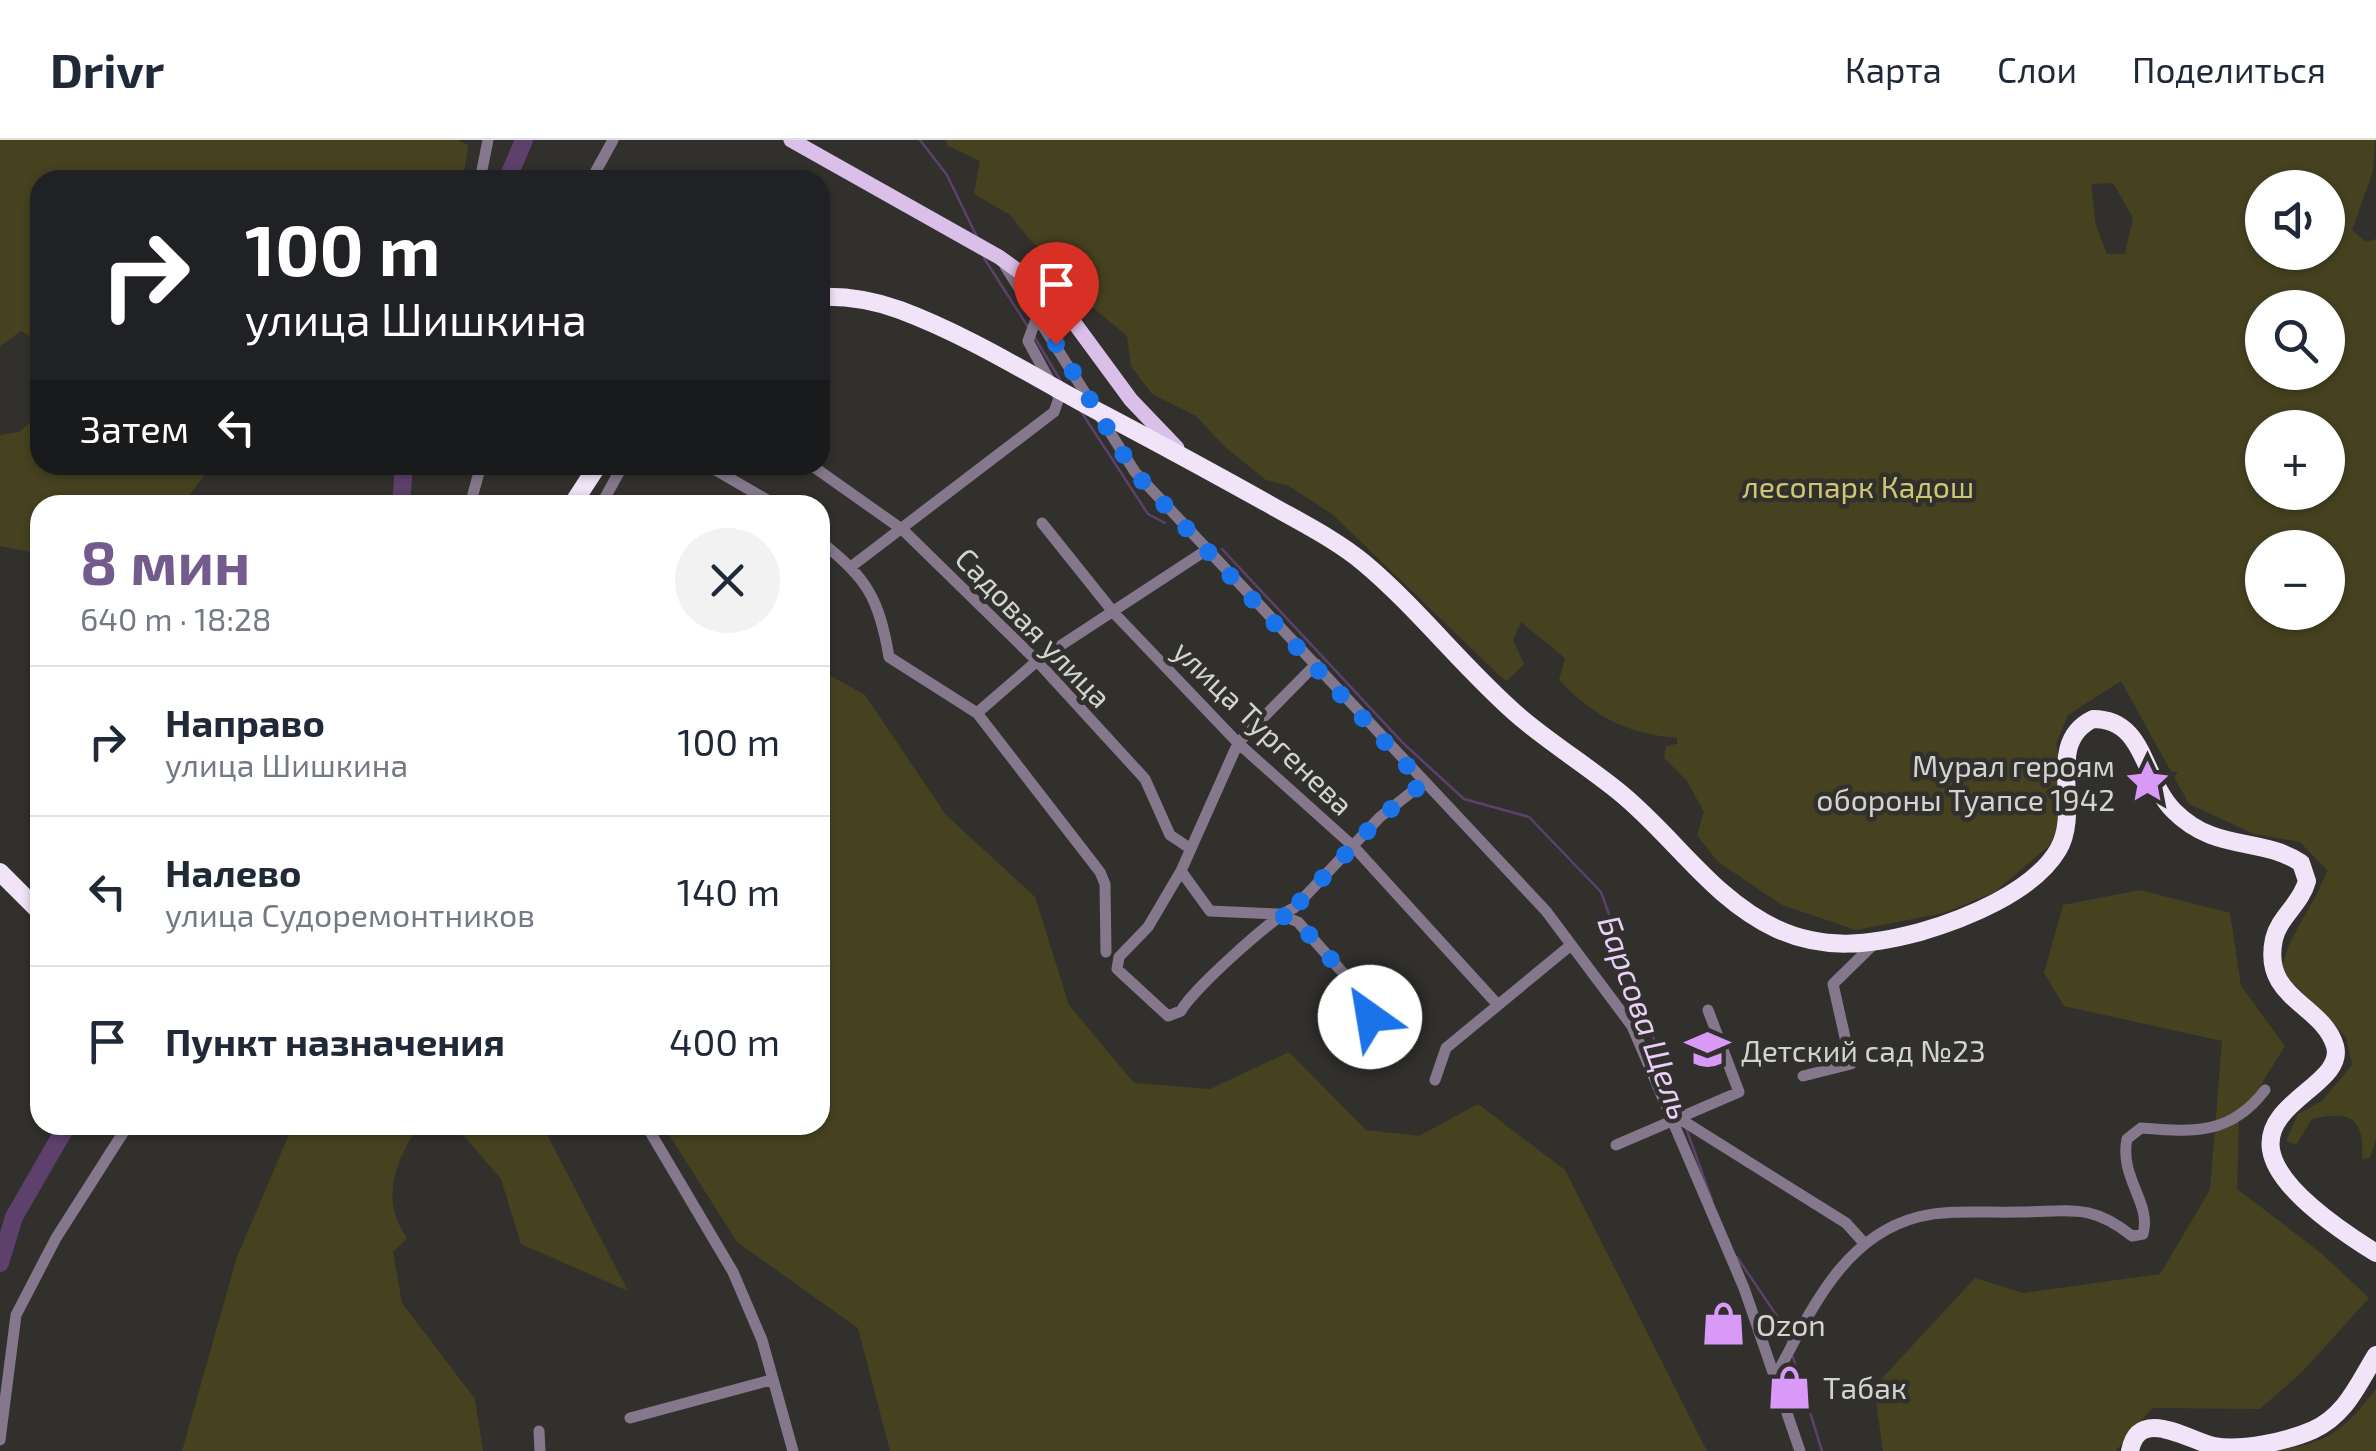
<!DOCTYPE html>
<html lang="ru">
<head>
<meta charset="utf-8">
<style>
  body { margin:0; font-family:"Exo 2",sans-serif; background:#f2f2f3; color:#1f2937; height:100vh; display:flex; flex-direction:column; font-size:38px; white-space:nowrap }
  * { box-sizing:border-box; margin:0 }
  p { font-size:32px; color:#747a83 }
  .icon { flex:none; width:55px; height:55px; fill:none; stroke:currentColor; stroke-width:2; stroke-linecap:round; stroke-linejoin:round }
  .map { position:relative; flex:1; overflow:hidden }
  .drawer { position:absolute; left:30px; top:355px; width:800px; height:640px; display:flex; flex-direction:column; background:#fff; border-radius:30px; box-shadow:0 2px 8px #0004 }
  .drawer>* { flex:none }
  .hud { position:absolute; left:30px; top:30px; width:800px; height:305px; border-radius:30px; box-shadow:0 2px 8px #0004; background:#202124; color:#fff; overflow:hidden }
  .fabs { position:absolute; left:2245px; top:30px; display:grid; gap:20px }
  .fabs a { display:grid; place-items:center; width:100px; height:100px; border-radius:50%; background:#fff; box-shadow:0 2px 8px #0004; font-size:50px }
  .pin { position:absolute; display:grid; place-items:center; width:85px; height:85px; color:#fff; margin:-102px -42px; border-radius:50% 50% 50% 0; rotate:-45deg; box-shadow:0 0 10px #0007 }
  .pin .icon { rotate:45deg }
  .me { position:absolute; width:110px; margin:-55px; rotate:328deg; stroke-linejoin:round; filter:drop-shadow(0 0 8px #0008) }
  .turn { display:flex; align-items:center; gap:35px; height:210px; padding:0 50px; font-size:45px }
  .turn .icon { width:130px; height:130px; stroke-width:2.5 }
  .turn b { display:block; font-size:70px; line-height:85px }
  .then { display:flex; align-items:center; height:95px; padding:0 50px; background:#0003; gap:20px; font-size:38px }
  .round { display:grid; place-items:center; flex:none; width:105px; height:105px; border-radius:52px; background:#f2f2f3 }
  .overview { display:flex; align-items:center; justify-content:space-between; height:170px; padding:0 50px }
  h1 { font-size:60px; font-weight:700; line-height:75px; color:#735c8d }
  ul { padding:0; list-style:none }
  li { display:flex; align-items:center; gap:30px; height:150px; padding:0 50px; border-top:2px solid #e0e1e3 }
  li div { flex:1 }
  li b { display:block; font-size:38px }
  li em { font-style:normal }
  header { display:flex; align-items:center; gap:60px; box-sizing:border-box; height:140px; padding:0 50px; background:#fff; border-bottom:2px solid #e0e1e3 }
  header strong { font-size:48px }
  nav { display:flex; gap:55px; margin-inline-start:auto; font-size:35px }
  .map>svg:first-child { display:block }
  .green { fill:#464220; fill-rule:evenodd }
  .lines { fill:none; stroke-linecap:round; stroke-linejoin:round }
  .stream { stroke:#5d406b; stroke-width:2.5 }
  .river { stroke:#5d406b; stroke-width:18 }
  .minor { stroke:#85788c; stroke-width:11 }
  .major { stroke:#dabfe9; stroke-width:15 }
  .highway { stroke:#f1e4f8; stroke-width:18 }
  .route { stroke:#1a73e8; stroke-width:18; stroke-dasharray:0 32.4 }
  .labels { text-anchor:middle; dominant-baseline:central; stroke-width:9; stroke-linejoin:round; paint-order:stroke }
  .park-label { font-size:30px; fill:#cec672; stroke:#31302d }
  .street-label { font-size:30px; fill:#d3d3d1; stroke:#31302d }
  .poi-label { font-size:30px; fill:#d3d3d1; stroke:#31302d; text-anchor:start }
  .water-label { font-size:32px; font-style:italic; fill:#ebcff9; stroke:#31302d }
</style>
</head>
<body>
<header>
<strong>Drivr</strong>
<nav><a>Карта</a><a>Слои</a><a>Поделиться</a></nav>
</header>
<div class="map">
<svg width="2376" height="1311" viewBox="0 0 2376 1311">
  <rect width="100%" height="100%" fill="#31302d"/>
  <path class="green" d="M0,0H457L468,5L463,40H40V203L21,191L0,206Z
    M946,0H2375L2373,31L2352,90L2366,102L2376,99V999L2370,1018L2362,1019C2365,976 2348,971 2312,979L2296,1005L2286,1001L2298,974L2322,961L2352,925L2346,897L2281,831C2290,789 2314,769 2327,730L2300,702L2254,694L2189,664L2121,541L2068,575L2056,604L2065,649L2058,698L1995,752L1944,773L1856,790L1782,765L1717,721L1697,695L1704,672L1687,641L1664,618L1666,606L1677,604V598C1626,593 1596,578 1559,540L1565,518L1521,482L1513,500L1524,524L1507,541L1501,537L1332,374L1289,346L1266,340L1224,306L1196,276L1152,254L1131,226L1127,196L1085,161L1079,139L1031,101L1010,75L974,54L980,21L948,6ZM2113,43L2133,78L2125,114H2107L2096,86L2091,44ZM2262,48H2328V112H2262ZM2262,168H2328V232H2262ZM2262,288H2328V352H2262ZM2262,408H2328V472H2262Z
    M40,273V325H212L182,365H40V404L30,412L0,406V295L19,292Z
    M820,530L865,555L946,675L1035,757L1069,865L1134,943L1210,949L1289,912L1366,990L1419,996L1478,964L1565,1030L1707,1311H890L858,1188L737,1102L663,985H820Z
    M2140,750L2230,773L2241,846L2285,906L2239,980L2237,1049L2321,1113L2369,1158L2302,1232L2260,1269L2152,1268L2116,1311H1883L1874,1247L1975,1138L2023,1153L2160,1134L2210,1050L2222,901L2064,866L2044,833L2063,765Z
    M293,985H418C396,1023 379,1058 407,1098L393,1112L402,1163L475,1259L483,1311H182L237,1117Z
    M429,985H542L628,1151L521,1104L501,1039L459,990Z
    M2376,1249V1311H2276C2330,1302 2342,1292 2376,1249Z"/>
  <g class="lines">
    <path class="stream" d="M920,0L947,35L977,97
      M984,118L1028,187
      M1035,198L1062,243
      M1080,270L1148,374L1165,383
      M1222,409L1403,603L1464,659L1529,677L1601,752L1680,971
      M1686,988L1712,1060
      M1737,1117L1783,1185L1789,1205
      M1793,1217L1822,1311"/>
    <path class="river" d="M507,40L524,0
      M401,365L404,325
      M0,1123L14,1077L67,985"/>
    <path class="minor" d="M480,40L488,0
      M591,40L613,0
      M1005,126L1135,332L1546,771L1632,886L1744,1148L1800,1311
      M707,325L776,365
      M811,325L903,390L1037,521L1145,639L1170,695L1191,709
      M470,365L481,325
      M601,365L623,325
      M1042,383L1114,473L1238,603L1354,707L1498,865
      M820,401C867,438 879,458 889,517L977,573L1100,732L1105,744L1106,812
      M852,426L1054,272L1059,258L1028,201L1038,174
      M1316,524L1238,603L1181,731L1148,787L1119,817L1117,829L1168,876L1181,871C1190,852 1275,775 1294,768L1380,677L1423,643
      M977,573L1037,521L1205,411
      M1181,731L1210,771L1278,774L1298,782L1367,860L1370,877L1344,909
      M1803,936L1851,924L1833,844L1875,803
      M1435,940L1446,908L1571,805
      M1680,979L1846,1083L1865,1104
      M646,985L733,1132L762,1200L793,1311
      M1616,1005L1739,952L1708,870
      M1775,1237C1810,1174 1841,1097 1918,1077C1949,1069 1986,1073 2018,1072C2068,1072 2090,1062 2132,1096L2143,1094C2152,1063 2119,1038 2127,999L2141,988C2192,992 2230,996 2265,950
      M630,1278L771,1240
      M539,1291L540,1311
      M0,1300L16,1175L56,1098L128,985"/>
    <path class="major" d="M791,0L999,117L1056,158L1131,260L1177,308"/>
    <path class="highway" d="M820,157C847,156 875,161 900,170C970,196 1037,239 1103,274C1158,303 1213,333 1267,363C1300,382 1335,399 1364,423C1420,470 1465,530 1521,578C1552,604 1587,626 1618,651C1674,696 1711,758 1777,789C1824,811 1871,805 1920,792C1965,779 2033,752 2058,710C2083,668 2043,603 2093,579C2146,579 2142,639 2174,671C2216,713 2260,696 2301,723L2307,741C2301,764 2279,777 2274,799C2261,859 2323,864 2335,906C2351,962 2156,975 2376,1113
      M572,365L598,325
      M0,732L40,772
      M2130,1311C2139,1265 2189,1301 2214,1306C2242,1311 2288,1301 2313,1290C2346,1275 2358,1244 2376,1215"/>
  </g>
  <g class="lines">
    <path class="route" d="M1056,204L1134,332L1423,643L1380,678L1294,768L1278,774L1298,782L1367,860L1370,877"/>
  </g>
  <defs>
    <symbol id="sight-bare" viewBox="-9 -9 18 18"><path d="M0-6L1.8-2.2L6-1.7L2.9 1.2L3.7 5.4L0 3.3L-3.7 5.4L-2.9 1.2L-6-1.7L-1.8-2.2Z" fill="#d99af7" stroke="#31302d" stroke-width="2.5" paint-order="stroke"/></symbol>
    <symbol id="school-bare" viewBox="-9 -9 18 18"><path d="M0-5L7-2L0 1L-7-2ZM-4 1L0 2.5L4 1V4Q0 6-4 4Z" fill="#d99af7" stroke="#31302d" stroke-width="2.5" paint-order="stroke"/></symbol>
    <symbol id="shop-bare" viewBox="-9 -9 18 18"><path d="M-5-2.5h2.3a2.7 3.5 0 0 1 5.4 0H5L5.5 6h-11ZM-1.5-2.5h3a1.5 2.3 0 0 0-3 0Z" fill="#d99af7" stroke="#31302d" stroke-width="2.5" paint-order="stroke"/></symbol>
  </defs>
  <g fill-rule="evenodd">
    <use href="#sight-bare" x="2116" y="610" width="63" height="63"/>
    <use href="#school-bare" x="1676" y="878" width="63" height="63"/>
    <use href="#shop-bare" x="1692" y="1152" width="63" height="63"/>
    <use href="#shop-bare" x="1758" y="1216" width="63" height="63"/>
  </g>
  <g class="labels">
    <g class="park-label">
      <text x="1858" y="346">лесопарк Кадош</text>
    </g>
    <g class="street-label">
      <text transform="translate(1034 487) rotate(46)">Садовая улица</text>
      <text transform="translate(1264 587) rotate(44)">улица Тургенева</text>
    </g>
    <g class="poi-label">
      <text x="2115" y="625" text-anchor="end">Мурал героям<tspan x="2115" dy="34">обороны Туапсе 1942</tspan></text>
      <text x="1741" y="910">Детский сад №23</text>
      <text x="1756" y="1184">Ozon</text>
      <text x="1823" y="1247">Табак</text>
    </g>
    <g class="water-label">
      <text transform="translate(1646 877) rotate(70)">Барсова Щель</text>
    </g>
  </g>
</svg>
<div class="fabs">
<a><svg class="icon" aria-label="sound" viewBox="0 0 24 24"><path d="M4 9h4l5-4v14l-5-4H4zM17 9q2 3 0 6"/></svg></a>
<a><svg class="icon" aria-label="search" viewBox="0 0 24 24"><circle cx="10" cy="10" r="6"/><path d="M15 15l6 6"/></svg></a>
<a>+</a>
<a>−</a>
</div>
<div class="pin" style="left:1056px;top:204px;background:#d93025"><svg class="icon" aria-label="arrive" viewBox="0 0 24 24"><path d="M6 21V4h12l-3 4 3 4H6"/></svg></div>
<svg class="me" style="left:1370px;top:877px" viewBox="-20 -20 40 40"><circle r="19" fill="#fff"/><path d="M0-13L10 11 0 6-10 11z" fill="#1a73e8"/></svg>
<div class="hud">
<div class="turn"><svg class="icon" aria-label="right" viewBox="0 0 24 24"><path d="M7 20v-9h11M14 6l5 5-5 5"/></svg><div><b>100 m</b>улица Шишкина</div></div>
<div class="then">Затем<svg class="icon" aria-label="left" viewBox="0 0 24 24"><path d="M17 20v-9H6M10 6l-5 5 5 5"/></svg></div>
</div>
<section class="drawer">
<div class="overview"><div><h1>8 мин</h1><p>640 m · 18:28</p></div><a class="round"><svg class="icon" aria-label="close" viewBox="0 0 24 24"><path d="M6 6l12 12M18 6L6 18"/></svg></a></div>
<ul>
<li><svg class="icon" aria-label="right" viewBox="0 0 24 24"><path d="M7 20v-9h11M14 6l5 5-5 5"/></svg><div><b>Направо</b><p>улица Шишкина</p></div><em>100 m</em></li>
<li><svg class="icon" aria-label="left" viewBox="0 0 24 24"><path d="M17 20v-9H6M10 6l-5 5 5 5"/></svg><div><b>Налево</b><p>улица Судоремонтников</p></div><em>140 m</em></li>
<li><svg class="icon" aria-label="arrive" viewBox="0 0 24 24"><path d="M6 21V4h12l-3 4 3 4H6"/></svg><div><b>Пункт назначения</b></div><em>400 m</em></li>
</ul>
</section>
</div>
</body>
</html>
